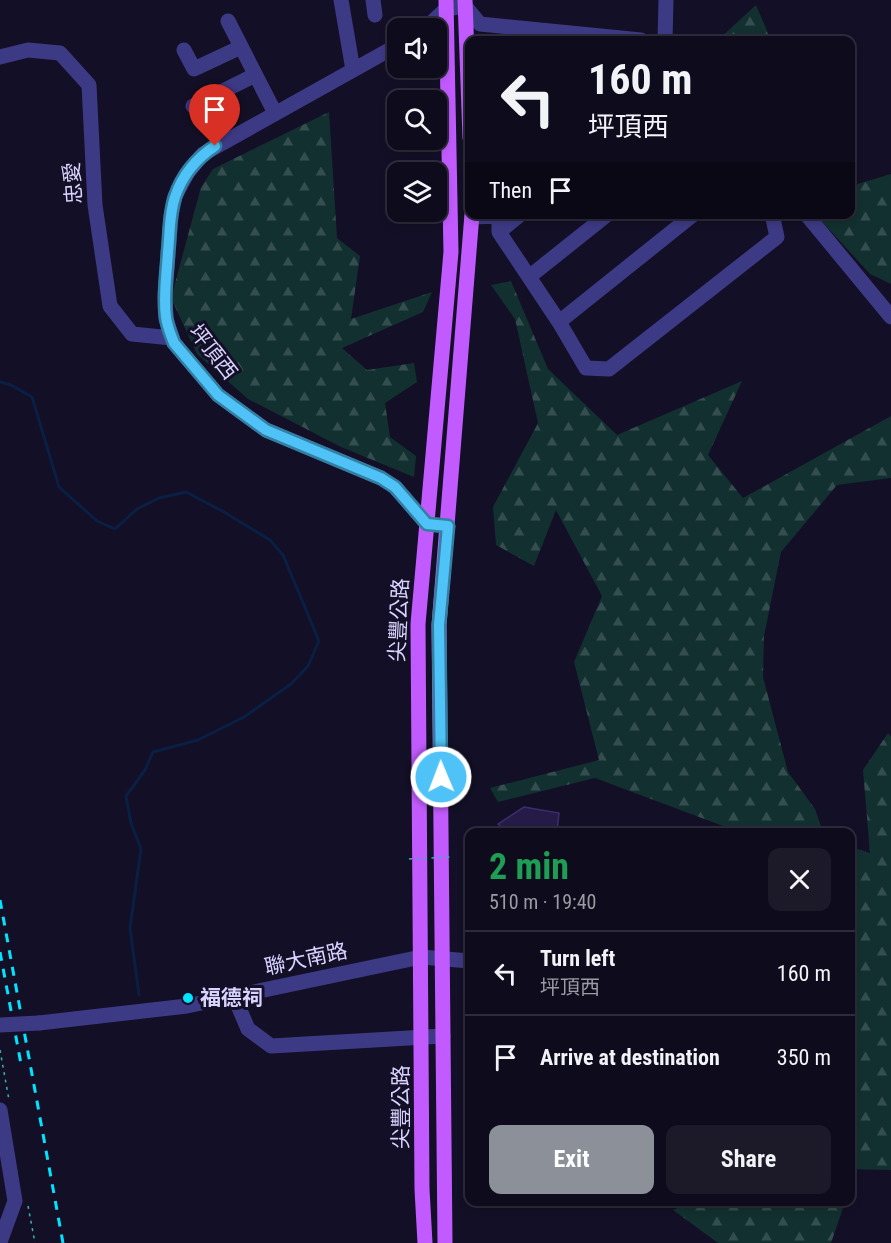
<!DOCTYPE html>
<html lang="en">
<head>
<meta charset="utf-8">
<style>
  body { margin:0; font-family:"Roboto Condensed","Noto Sans TC",sans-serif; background:#1c1929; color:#f1f3f6; height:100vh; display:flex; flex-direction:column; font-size:22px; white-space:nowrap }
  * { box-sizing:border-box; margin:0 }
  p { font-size:20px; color:#9b9ba3 }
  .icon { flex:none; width:33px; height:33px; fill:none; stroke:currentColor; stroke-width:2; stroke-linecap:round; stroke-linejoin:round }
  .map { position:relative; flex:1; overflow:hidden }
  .drawer { position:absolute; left:465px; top:828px; width:390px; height:378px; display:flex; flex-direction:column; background:#0e0b1c; border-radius:12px; box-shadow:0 3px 9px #0003,0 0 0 2px #2e2b3b }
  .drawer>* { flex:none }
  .guide { position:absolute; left:465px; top:36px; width:390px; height:183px; border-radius:12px; box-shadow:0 3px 9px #0003,0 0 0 2px #2e2b3b; background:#0e0b1c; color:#f1f3f6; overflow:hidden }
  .fabs { position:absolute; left:387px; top:18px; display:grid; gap:12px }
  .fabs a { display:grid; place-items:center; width:60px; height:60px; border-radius:12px; background:#0e0b1c; box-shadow:0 3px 9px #0003,0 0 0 2px #2e2b3b; font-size:30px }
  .pin { position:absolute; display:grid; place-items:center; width:51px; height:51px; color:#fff; margin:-62px -26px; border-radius:50% 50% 50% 0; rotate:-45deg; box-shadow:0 0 6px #0007 }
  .pin .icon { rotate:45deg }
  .me { position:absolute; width:66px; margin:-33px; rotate:359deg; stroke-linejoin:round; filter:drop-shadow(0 0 4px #0008) }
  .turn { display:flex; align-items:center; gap:21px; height:126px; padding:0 24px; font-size:27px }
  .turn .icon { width:78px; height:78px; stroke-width:2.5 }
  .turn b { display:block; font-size:42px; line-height:51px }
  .then { display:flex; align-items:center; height:57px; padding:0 24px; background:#0003; gap:12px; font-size:22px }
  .round { display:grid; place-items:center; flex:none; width:63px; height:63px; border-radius:12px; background:#1c1929 }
  .head { display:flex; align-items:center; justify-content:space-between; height:102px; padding:0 24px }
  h1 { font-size:36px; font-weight:700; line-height:45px; color:#1e9e55 }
  .primary-button { display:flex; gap:12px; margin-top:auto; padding:12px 24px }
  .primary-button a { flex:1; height:69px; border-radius:12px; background:#8c9099; color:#fff; font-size:24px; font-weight:700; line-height:69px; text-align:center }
  .primary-button a+a { background:#1c1929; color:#f1f3f6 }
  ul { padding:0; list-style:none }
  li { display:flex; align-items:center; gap:18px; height:84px; padding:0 24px; border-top:2px solid #2e2b3b }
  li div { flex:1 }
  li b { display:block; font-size:22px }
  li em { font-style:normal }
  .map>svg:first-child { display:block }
  .forest { fill:url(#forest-firs) }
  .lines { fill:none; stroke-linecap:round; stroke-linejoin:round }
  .stream { stroke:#0a1f44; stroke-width:3 }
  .building { fill:#241b47; stroke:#3b2d73; stroke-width:1.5 }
  .path { stroke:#2fb8b0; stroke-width:1.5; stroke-dasharray:3 4.5; stroke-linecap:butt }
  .minor { stroke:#3d3a85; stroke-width:15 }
  .major { stroke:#c25bff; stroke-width:15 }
  .rail { stroke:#00e5ff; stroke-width:3; stroke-dasharray:9 8; stroke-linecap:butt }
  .path-bridge { stroke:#2fb8b0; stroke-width:1.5; stroke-dasharray:3 4.5; stroke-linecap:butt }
  .minor-bridge { stroke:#3d3a85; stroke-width:15 }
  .route-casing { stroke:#337fa1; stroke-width:15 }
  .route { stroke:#4fc3f7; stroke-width:10 }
  .poi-dot { fill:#00e5ff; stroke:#130f26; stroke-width:2 }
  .labels { text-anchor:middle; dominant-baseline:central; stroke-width:6; stroke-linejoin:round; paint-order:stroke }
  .street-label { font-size:21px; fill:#d9d4ff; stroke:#130f26 }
  .poi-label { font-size:21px; font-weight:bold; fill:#d9d4ff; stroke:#130f26; text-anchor:start }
</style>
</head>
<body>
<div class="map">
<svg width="891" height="1243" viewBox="0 0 891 1243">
  <defs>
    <pattern id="forest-firs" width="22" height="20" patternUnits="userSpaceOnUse" patternTransform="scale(1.5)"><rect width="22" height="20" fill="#12302f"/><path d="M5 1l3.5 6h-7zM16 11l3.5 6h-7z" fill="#344d4e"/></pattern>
  </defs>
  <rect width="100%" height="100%" fill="#130f26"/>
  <path class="forest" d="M756,5L771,40H718Z
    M329,112L337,238L360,256L351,319L432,292L423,312L342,348L367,370L414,363L417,382L385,403L390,437L416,456L414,477L341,447L248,399L197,354L171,298L201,187L213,169Z
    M891,174V284L870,274L816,215L850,214L851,186Z
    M511,281L548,369L617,435L742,381L708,455L743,498L891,416V478L837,485L781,552L764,636L763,677L788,772L815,809L823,832H739L595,778L498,802L490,788L599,760L574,662L602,596L556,510L534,566L496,545L493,507L538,423L515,319L491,285Z
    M888,733L891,737V1170L850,1169L851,847L870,853L863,770Z
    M691,1202H809L843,1208L831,1243H718L673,1210Z"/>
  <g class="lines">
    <path class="stream" d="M0,382L11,385L32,397L59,487L97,521L115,529L137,509L159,498L186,492L224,512L270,540L283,555L319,641L308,666L291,684L244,717L198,740L153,752L145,770L126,796L131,823L141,849L130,928L139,995"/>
  </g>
  <path class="building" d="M524,807L559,813L557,832H507L498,824Z"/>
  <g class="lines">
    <path class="path" d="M0,1050L9,1100
      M28,1206L35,1243"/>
    <path class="minor" d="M341,0L353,70
      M373,0L375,15
      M228,21L275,113
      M426,28L446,9L465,6L480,24L641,40
      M665,40L666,0
      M398,45L203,154L188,172L175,196L171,216L165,295L166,319L174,343L218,395L266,430L381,478L395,487L427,524L448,526
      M184,50L194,69L241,47
      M0,57L28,50L60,53L89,85L95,205L110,306L132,334L172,338
      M193,106L255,75
      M499,214V232L559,322L586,368L609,369L777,237L772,214
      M806,214L891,317
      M472,217L499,216
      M499,232L521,214
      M529,277L608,214
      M559,322L694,214
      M234,996L248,1029L271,1046L443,1036
      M39,1023L187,1006L421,957L470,961
      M0,1110L15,1201L0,1242"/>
    <path class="major" d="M465,0L470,138
      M425,1243L422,1189L418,624L451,252L446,0
      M445,1243L439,625L472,214"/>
    <path class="rail" d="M0,900L63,1243
      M0,952L21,1064"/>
    <path class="path-bridge" d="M409,859L451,857"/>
    <path class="minor-bridge" d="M0,1025L39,1023"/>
  </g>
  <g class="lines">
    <defs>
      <path id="route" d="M215,146C197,158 182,176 175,197C169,214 170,234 168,252C167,273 163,296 166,317C167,326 171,335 174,343L218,395L266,430L381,478L395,487L427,524L448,526L439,625L441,777"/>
    </defs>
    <use href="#route" class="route-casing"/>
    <use href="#route" class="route"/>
  </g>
  <circle class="poi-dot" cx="188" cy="998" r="6"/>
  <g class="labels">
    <g class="street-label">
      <text transform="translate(73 183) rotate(-94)">忠愛</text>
      <text transform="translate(213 352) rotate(52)">坪頂西</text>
      <text transform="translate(399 620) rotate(-87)">尖豐公路</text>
      <text transform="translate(306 959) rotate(-12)">聯大南路</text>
      <text transform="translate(401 1107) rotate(-90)">尖豐公路</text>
    </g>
    <g class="poi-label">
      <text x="200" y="998">福德祠</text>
    </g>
  </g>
</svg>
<div class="fabs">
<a><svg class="icon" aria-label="sound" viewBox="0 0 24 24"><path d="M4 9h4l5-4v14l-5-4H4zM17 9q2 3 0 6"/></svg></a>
<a><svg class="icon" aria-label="search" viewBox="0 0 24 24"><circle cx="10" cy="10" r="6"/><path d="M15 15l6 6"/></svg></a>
<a><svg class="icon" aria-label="layers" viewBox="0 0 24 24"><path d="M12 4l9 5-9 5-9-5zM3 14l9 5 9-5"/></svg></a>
</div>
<div class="pin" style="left:215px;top:146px;background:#d93025"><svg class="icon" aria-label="arrive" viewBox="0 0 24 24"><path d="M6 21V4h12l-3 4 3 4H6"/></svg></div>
<svg class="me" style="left:441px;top:777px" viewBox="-20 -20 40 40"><circle r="17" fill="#4fc3f7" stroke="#fff" stroke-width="3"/><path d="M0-11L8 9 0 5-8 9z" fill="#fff"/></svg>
<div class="guide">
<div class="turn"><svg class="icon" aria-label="left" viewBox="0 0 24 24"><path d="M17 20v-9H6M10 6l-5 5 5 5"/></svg><div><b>160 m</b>坪頂西</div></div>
<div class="then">Then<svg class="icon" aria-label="arrive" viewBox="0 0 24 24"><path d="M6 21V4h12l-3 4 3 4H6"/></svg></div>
</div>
<section class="drawer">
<div class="head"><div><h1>2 min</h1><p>510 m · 19:40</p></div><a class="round"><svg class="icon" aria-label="close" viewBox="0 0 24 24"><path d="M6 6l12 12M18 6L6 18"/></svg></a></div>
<ul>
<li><svg class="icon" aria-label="left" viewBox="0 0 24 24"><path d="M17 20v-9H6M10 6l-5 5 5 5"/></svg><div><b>Turn left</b><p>坪頂西</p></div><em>160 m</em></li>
<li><svg class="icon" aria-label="arrive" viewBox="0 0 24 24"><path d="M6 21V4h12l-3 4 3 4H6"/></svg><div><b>Arrive at destination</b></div><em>350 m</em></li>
</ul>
<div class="primary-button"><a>Exit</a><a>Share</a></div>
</section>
</div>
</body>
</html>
